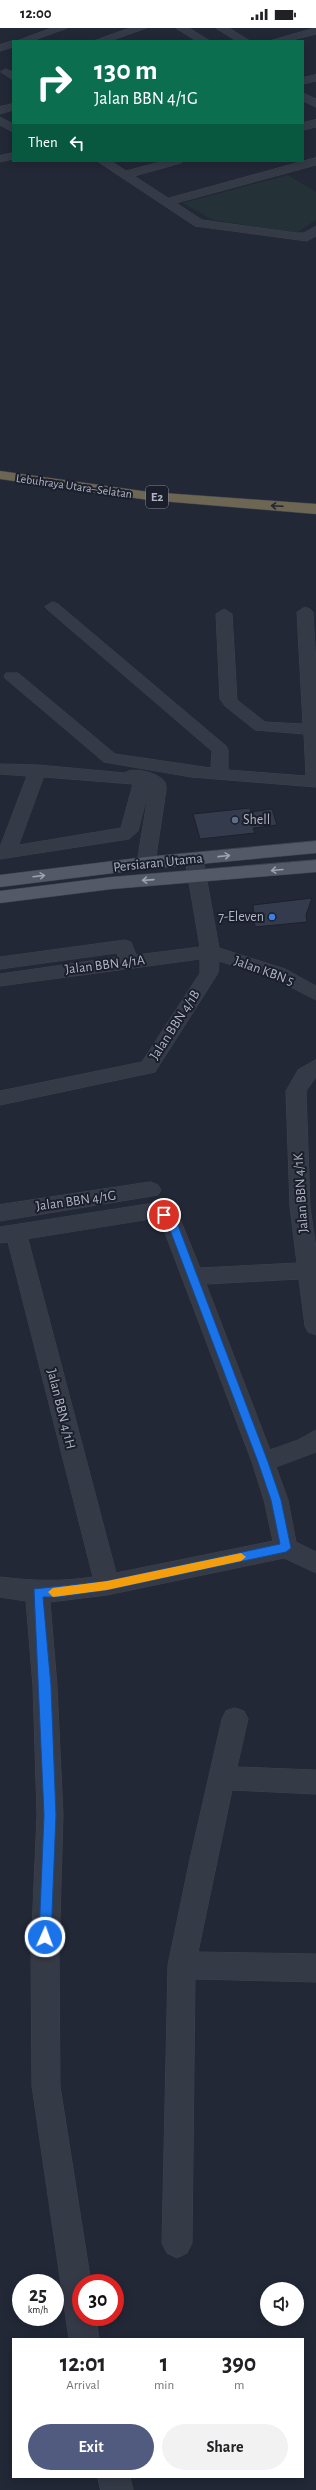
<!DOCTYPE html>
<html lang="en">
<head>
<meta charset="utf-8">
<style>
  body { margin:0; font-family:"Alegreya Sans",sans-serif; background:#f2f2f2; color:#202124; height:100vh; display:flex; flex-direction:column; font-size:15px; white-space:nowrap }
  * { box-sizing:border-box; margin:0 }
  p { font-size:13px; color:#757577 }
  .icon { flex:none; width:22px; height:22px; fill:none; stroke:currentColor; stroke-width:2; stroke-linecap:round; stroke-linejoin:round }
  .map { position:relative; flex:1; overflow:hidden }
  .panel { position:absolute; left:12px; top:2310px; width:292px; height:140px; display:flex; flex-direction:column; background:#fff; border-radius:0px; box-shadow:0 2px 10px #0003 }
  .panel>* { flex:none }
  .top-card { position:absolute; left:12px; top:12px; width:292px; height:122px; border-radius:0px; box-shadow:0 2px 10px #0003; background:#0b6e4f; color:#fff; overflow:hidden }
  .controls { position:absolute; left:260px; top:2254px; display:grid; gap:8px }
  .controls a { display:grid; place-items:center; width:44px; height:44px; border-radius:50%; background:#fff; box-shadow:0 2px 10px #0003; font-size:20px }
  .speed { position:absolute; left:12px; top:2246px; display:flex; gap:8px; font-size:20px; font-weight:700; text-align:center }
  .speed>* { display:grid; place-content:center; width:52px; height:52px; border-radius:50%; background:#fff; box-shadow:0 2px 10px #0003; line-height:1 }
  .speed small { font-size:10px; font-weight:400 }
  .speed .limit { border:6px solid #d22; background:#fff; color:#111 }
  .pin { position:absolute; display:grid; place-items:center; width:34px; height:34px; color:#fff; margin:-17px; border:2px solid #fff; border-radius:50%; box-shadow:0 1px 4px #0007 }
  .me { position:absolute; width:44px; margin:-22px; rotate:2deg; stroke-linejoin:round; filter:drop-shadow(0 0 3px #0008) }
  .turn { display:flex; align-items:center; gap:14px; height:84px; padding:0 16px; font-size:18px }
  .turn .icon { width:52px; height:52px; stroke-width:2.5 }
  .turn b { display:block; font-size:28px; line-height:34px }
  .then { display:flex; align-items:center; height:38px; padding:0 16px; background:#0003; gap:8px; font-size:15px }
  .eta { display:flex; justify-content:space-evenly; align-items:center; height:68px; text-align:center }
  .eta b { font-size:24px; font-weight:600; line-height:28px }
  .action { display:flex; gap:8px; margin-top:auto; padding:8px 16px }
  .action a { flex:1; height:46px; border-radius:24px; background:#505b7f; color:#fff; font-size:16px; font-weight:600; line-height:46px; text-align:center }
  .action a+a { background:#f2f2f2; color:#202124 }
  .status { display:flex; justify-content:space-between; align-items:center; height:28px; padding:0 20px; background:#fff; direction:ltr }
  .status svg { height:11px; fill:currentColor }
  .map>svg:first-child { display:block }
  .green { fill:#243237 }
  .building { fill:#343b4d; stroke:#1d212d }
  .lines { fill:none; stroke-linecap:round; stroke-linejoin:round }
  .minor-casing { stroke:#3f4350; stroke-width:1 }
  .major-casing { stroke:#3f4350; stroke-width:1 }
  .highway-casing { stroke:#404451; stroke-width:1 }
  .minor { fill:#353a47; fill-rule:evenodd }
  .major { fill:#535967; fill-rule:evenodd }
  .highway { fill:#6c6653; fill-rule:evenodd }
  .oneway { stroke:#23262f }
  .oneway2 { stroke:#9da2b1 }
  .route { fill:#1a73e8; stroke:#114b97 }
  .slow { fill:#f59e0b }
  .service-dot { fill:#5c6f8a; stroke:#1b1f2b; stroke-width:1.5 }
  .shop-dot { fill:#3f7fe0; stroke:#1b1f2b; stroke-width:1.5 }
  .labels { text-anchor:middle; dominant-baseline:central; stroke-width:4; stroke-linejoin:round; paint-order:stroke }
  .far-street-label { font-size:12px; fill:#b0b4c3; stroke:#1b1f2b }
  .shield { fill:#1b1f2b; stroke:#838795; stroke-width:1 }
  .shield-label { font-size:13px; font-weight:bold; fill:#b0b4c3 }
  .poi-label { font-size:14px; fill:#b0b4c3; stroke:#1b1f2b; text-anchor:start }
  .street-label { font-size:14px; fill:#b0b4c3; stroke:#1b1f2b }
</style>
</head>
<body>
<div class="status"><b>12:00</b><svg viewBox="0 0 49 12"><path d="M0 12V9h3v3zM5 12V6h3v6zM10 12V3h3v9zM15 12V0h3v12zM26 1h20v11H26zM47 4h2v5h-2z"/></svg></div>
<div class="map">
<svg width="316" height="2462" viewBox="0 0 316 2462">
  <rect width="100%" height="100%" fill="#222836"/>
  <path class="green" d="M288,147L316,164V192L296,205L213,192L183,175Z"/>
  <path class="building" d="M250,780L251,784L272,781L277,797L253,800L255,805L200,811L193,786Z
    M312,870L306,887L307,894L255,899L253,877Z"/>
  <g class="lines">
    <defs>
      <path id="minor" d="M52,0H67L32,13H17Z
        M130,0H146L110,13H94Z
        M176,0H189L210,13H197Z
        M216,0H229L250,13H237Z
        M316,0V6L288,13H270Z
        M13,13V19L0,23V17Z
        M6,41L13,44V52L1,44Z
        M316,47V53L303,56V50Z
        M303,65L316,71V79L303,73Z
        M13,76V82L0,86V79Z
        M0,89L13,96V104L0,97Z
        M316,92V99L303,102V95Z
        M13,125V131L0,134V128Z
        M316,130V137L176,175L202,192L296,205H304L316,198V208L307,213L195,198L97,133H111L126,143L164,133H183L181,135L134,148L168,170Z
        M53,574L58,576L226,718L228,722V742L306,748L304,706L255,702L225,678L220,671L216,586L224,581L232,586L237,672L265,694L303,696L297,584L305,579L310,581L313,584L316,637V759L191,749L104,734L6,651L4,648L6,645H18L115,726L211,740L212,723L48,582L45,579Z
        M0,736L38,737L125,745C132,738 158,745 164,753C166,755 166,759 166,762L155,835L152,839H140L137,835L149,761L138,803L129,811L0,831V819L27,748L0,746ZM44,749L133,756L121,800L19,817Z
        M194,825L200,827L203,831L219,920L285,941L316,958V972L271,949L219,933L218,945L155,1044L0,1077V1063L142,1034L200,945V931L0,958V946L118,929L117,925L0,941V929L125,912L131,914L136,927L200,919L185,831L188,827Z
        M316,1032V1049L306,1063L310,1179L316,1220V1307L308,1304L305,1298L299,1251L206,1256L270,1422L298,1412L316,1402V1424L276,1439L288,1472L296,1514L316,1524V1545L284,1530L107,1567L50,1574L57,1658L63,1787L59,1925L60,2058L91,2255H81V2289H96L99,2311H69L32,2058L31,1925L37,1787L33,1658L26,1573L0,1569V1549C34,1553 59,1554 93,1549L8,1214L0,1215V1199L154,1175L178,1186L200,1240L297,1235L290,1179L286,1063L298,1042ZM152,1191L162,1197L252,1434L264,1472L273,1513L116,1545L28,1211Z
        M151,1154L158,1157L161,1162L158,1167L0,1193V1177Z
        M235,1680L244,1683L248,1691L237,1739L316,1742V1766L232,1762L198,1924L316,1926V1954L195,1951L192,2215L187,2225L177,2230L167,2225L162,2215L168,1937L190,1831L222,1691L226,1683Z
        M98,2449H130L133,2462H101Z"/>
      <path id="major" d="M316,813V825L146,841L0,859V847L146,829Z
        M316,832V844L112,861L0,875V863L112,849Z"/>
      <path id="highway" d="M0,443L149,464L316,476V486L149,472L0,451Z"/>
    </defs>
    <use href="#minor" class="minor-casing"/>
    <use href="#major" class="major-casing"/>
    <use href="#highway" class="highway-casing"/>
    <use href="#minor" class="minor"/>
    <use href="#major" class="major"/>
    <use href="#highway" class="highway"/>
  </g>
  <defs><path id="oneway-shaft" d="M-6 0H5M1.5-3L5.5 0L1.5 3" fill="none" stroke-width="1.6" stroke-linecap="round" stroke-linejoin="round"/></defs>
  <use class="oneway" href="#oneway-shaft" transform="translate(277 478) rotate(-177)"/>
  <g class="oneway2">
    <use href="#oneway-shaft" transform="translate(224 828) rotate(-6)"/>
    <use href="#oneway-shaft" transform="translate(277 842) rotate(175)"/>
    <use href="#oneway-shaft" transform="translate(39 848) rotate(-7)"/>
    <use href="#oneway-shaft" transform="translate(148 852) rotate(176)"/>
  </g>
  <path class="route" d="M164,1184L176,1192L268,1434L281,1472L291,1520L286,1524L107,1562L59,1569H43L51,1658L56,1787L51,1909L45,1915L39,1909L44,1787L34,1561L107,1553L280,1516L271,1472L258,1434L167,1194L159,1187Z"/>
  <path class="slow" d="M241,1525L246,1529L241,1533L107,1562L53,1569L48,1564L53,1560L107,1553Z"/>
  <circle class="service-dot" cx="235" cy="792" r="4"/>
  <circle class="shop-dot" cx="272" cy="889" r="4"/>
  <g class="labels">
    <g class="far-street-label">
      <text transform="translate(74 458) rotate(8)">Lebuhraya Utara–Selatan</text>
    </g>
    <rect class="shield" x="146" y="458" width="22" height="22" rx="3"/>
    <g class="shield-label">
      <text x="157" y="469">E2</text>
    </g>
    <g class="poi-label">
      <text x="243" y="792">Shell</text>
      <text x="264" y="889" text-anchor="end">7-Eleven</text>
    </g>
    <g class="street-label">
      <text transform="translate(158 835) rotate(-6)">Persiaran Utama</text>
      <text transform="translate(105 937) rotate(-7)">Jalan BBN 4/1A</text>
      <text transform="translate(264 943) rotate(20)">Jalan KBN 5</text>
      <text transform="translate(175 997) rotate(-57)">Jalan BBN 4/1B</text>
      <text transform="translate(301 1165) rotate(-94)">Jalan BBN 4/1K</text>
      <text transform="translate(76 1173) rotate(-8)">Jalan BBN 4/1G</text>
      <text transform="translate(61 1381) rotate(76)">Jalan BBN 4/1H</text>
    </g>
  </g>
</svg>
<div class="controls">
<a><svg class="icon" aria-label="sound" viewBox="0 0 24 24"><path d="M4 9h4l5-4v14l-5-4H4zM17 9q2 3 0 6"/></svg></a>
</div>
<div class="speed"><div>25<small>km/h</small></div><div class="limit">30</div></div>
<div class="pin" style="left:164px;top:1187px;background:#d93025"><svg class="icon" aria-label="arrive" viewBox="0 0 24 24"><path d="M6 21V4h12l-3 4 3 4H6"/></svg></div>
<svg class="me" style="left:45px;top:1909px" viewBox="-20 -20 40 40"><circle r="17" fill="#1a73e8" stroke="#fff" stroke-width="3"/><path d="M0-11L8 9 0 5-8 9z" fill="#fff"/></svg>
<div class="top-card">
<div class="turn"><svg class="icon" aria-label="right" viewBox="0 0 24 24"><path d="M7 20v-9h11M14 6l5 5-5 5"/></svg><div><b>130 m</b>Jalan BBN 4/1G</div></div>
<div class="then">Then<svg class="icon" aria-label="left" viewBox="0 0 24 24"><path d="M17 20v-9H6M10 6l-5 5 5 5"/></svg></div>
</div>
<section class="panel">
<div class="eta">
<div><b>12:01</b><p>Arrival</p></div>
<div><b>1</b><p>min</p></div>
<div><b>390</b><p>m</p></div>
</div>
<div class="action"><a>Exit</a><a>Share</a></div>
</section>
</div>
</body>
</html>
